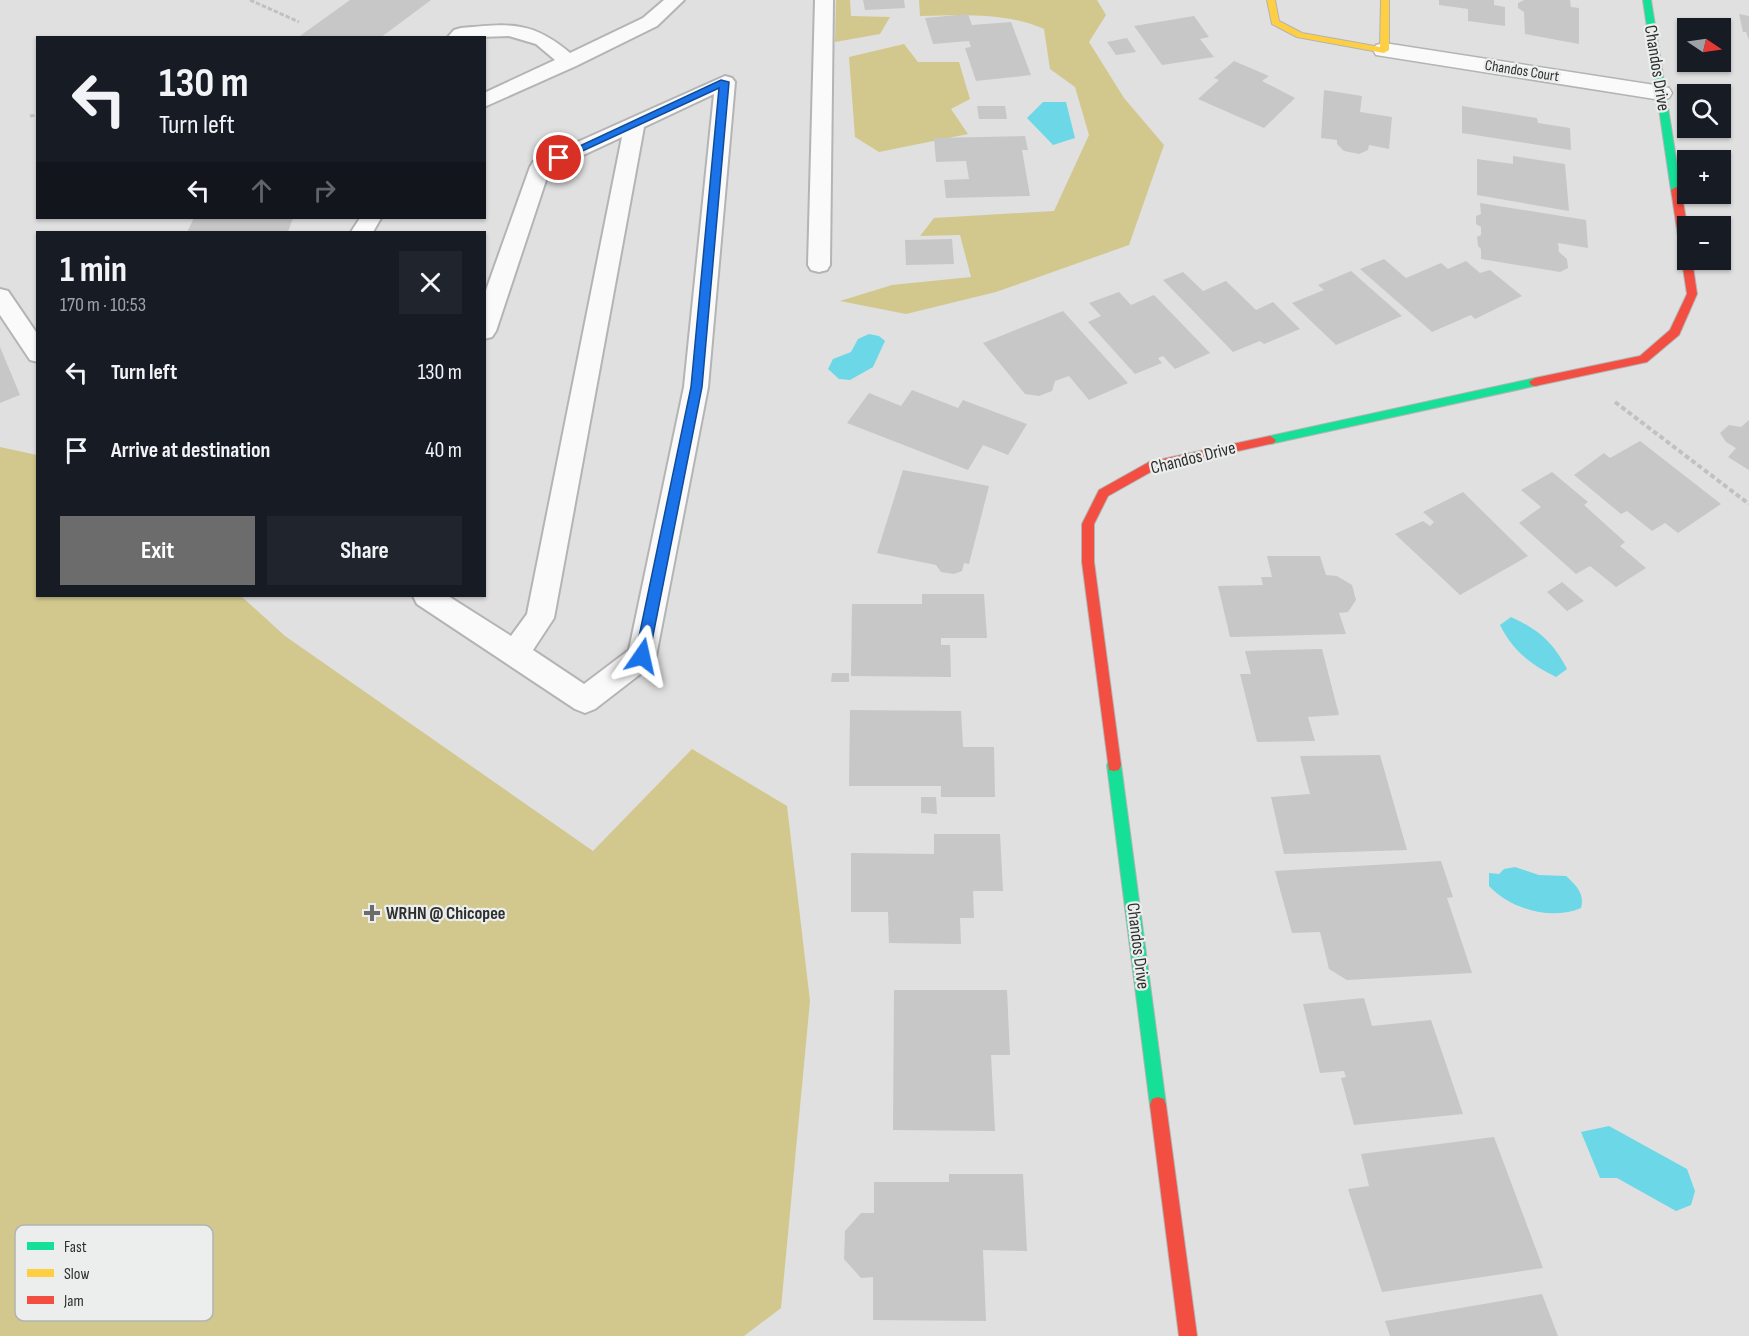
<!DOCTYPE html>
<html lang="en">
<head>
<meta charset="utf-8">
<style>
  body { margin:0; font-family:"Sofia Sans Condensed",sans-serif; background:#20242c; color:#f1f3f6; height:100vh; display:flex; flex-direction:column; font-size:22px; white-space:nowrap }
  * { box-sizing:border-box; margin:0 }
  p { font-size:20px; color:#9ea1a6 }
  .icon { flex:none; width:33px; height:33px; fill:none; stroke:currentColor; stroke-width:2; stroke-linecap:round; stroke-linejoin:round }
  .map { position:relative; flex:1; overflow:hidden }
  .side { position:absolute; left:36px; top:231px; width:450px; height:366px; display:flex; flex-direction:column; background:#171b24; border-radius:0px; box-shadow:0 2px 4px #0004 }
  .side>* { flex:none }
  .banner { position:absolute; left:36px; top:36px; width:450px; height:183px; border-radius:0px; box-shadow:0 2px 4px #0004; background:#171b24; color:#f1f3f6; overflow:hidden }
  .needle { width:39px; rotate:103deg }
  .fabs { position:absolute; left:1677px; top:18px; display:grid; gap:12px }
  .fabs a { display:grid; place-items:center; width:54px; height:54px; border-radius:0px; background:#171b24; box-shadow:0 2px 4px #0004; font-size:30px }
  .pin { position:absolute; display:grid; place-items:center; width:51px; height:51px; color:#fff; margin:-26px; border:3px solid #fff; border-radius:50%; box-shadow:0 2px 6px #0007 }
  .me { position:absolute; width:66px; margin:-33px; rotate:11deg; stroke-linejoin:round; filter:drop-shadow(0 0 4px #0008) }
  .turn { display:flex; align-items:center; gap:21px; height:126px; padding:0 24px; font-size:27px }
  .turn .icon { width:78px; height:78px; stroke-width:2.5 }
  .turn b { display:block; font-size:42px; line-height:51px }
  .lanes { display:flex; align-items:center; height:57px; padding:0 24px; background:#0003; justify-content:center; gap:30px; direction:ltr }
  .lanes .off { opacity:.35 }
  .round { display:grid; place-items:center; flex:none; width:63px; height:63px; border-radius:0px; background:#20242c }
  .head { display:flex; align-items:center; justify-content:space-between; height:102px; padding:0 24px }
  h1 { font-size:36px; font-weight:700; line-height:45px }
  .button { display:flex; gap:12px; margin-top:auto; padding:12px 24px }
  .button a { flex:1; height:69px; border-radius:0px; background:#6b6c6b; color:#fff; font-size:24px; font-weight:700; line-height:69px; text-align:center }
  .button a+a { background:#20242c; color:#f1f3f6 }
  ul { padding:0; list-style:none }
  li { display:flex; align-items:center; gap:18px; height:78px; padding:0 24px }
  li div { flex:1 }
  li b { display:block; font-size:22px }
  li em { font-style:normal }
  .map>svg:first-child { display:block }
  .forest { fill:#d2c88e }
  .water { fill:#6cd8e7 }
  .building { fill:#c6c7c6 }
  .lines { fill:none; stroke-linecap:round; stroke-linejoin:round }
  .lane-casing { stroke:#b3b4b3; stroke-width:4 }
  .street-casing { stroke:#b3b4b3; stroke-width:3 }
  .fast-casing { stroke:#b3b4b3; stroke-width:2 }
  .slow-casing { stroke:#b3b4b3; stroke-width:2 }
  .jam-casing { stroke:#b3b4b3; stroke-width:2 }
  .path-far1 { stroke:#c0c1c0; stroke-width:3; stroke-dasharray:4.5 2; stroke-linecap:butt }
  .path { stroke:#c0c1c0; stroke-width:4; stroke-dasharray:5 3; stroke-linecap:butt }
  .lane { fill:#fafafa; fill-rule:evenodd }
  .street { fill:#fafafa; fill-rule:evenodd }
  .fast { fill:#16e098; fill-rule:evenodd }
  .slow { fill:#ffcf43; fill-rule:evenodd }
  .jam { fill:#f24e42; fill-rule:evenodd }
  .route { fill:#1a73e8; stroke:#114b97; stroke-width:1.5 }
  .poi-dot { fill:#6b6c6b; stroke:#ebeeec; stroke-width:2 }
  .labels { text-anchor:middle; dominant-baseline:central; stroke-width:4.5; stroke-linejoin:round; paint-order:stroke }
  .far-street-label { font-size:15px; fill:#2d2e2d; stroke:#ebeeec }
  .street-label { font-size:18px; fill:#2d2e2d; stroke:#ebeeec }
  .poi-label { font-size:18px; font-weight:bold; fill:#2d2e2d; stroke:#ebeeec; text-anchor:start }
  .key { fill:#ebeeec; stroke:#b2b4b3; stroke-width:1.5 }
  .key-label { font-size:16px; fill:#2d2e2d }
</style>
</head>
<body>
<div class="map">
<svg width="1749" height="1336" viewBox="0 0 1749 1336">
  <rect width="100%" height="100%" fill="#dfe0df"/>
  <path class="forest" d="M836,0H850L851,16L890,17L880,34L835,42Z
    M919,0H1097L1106,15L1089,42L1124,98L1164,145L1129,245L996,292L906,314L840,301L892,285L971,277L960,235L920,236L934,218L1054,211L1089,135L1075,87L1050,69L1044,29C1007,12 960,15 920,16Z
    M904,44L918,62H959L970,99L951,109L968,134L879,152L855,137L849,57Z
    M0,447L37,455L38,596H241L285,636L593,851L692,749L787,806L810,1001L781,1308L744,1336H0Z"/>
  <path class="water" d="M1043,102H1066L1075,138L1053,145L1027,118Z
    M869,334L879,336L885,341L873,367L850,380L839,379L828,369L833,359L851,352L858,339Z
    M1511,617C1539,630 1553,642 1567,669L1556,677C1530,664 1513,651 1500,625Z
    M1515,867L1539,875L1566,876C1576,885 1585,894 1581,908C1551,921 1511,909 1489,886V873L1499,874L1504,869Z
    M1609,1126L1687,1169L1695,1191L1691,1205L1676,1211L1617,1178H1600L1581,1132Z"/>
  <path class="building" d="M350,0H431L380,38H297Z
    M863,0H904L905,8L865,10Z
    M1439,0H1494V5L1505,7V26L1468,21V9L1439,5Z
    M1524,0H1570L1571,7L1579,8V44L1525,34L1524,12L1518,8V3Z
    M968,14L972,25L1011,22L1031,75L976,81L965,48L971,47L969,41L933,44L925,18Z
    M1739,14L1749,16V40L1746,32H1743Z
    M1194,16L1209,37L1200,39L1214,57L1162,65L1134,26Z
    M1127,38L1136,52L1116,55L1107,42Z
    M1234,61L1269,76L1262,81L1295,98L1264,128L1198,99L1219,80L1214,78Z
    M1324,90L1362,96L1360,112L1392,117L1389,149L1369,145L1368,150L1359,154L1344,151L1337,144V140L1321,138Z
    M977,106H1005L1007,119H979Z
    M1462,106L1537,118L1538,123L1570,128L1571,150L1462,133Z
    M1025,136L1028,150H1022L1030,196L946,198L944,180L969,179L966,161L936,162L934,138Z
    M1513,156L1565,164L1569,211L1477,195V159L1513,164Z
    M1480,203L1586,220L1588,248L1558,243L1559,252L1567,259L1568,268L1560,272L1481,259V249L1478,246L1477,237L1481,235V227L1476,224V216L1481,214Z
    M194,218H293L288,232H187Z
    M952,239L954,264L906,265L905,240Z
    M1384,259L1406,278L1441,263L1448,269L1466,261L1480,273L1490,270L1522,296L1475,319L1471,315L1432,332L1360,269Z
    M1351,271L1402,316L1336,345L1292,303L1324,290L1318,285Z
    M1183,272L1203,291L1226,281L1256,310L1273,302L1300,329L1264,344L1260,341L1233,352L1163,280Z
    M1119,292L1131,305L1154,295L1210,353L1175,369L1163,356L1158,358L1162,363L1135,374L1088,322L1101,316L1089,303Z
    M1063,311L1128,383L1089,400L1069,376L1055,381L1052,391L1039,396L1025,394L983,343Z
    M0,347L20,395L0,403Z
    M912,390L958,408L963,400L1027,424L1008,455L983,445L968,470L847,423L869,393L901,406Z
    M1749,420V470L1728,457L1736,448L1726,442L1720,433L1729,425L1741,427Z
    M1640,441L1721,504L1678,533L1665,523L1652,531L1627,511L1621,514L1574,475L1604,453L1610,458Z
    M903,470L989,486L969,564L964,563L962,571L954,574L941,572L936,565L877,553Z
    M1552,472L1588,502L1584,505L1625,542L1620,546L1646,568L1616,587L1590,566L1576,574L1519,523L1541,507L1521,490Z
    M1463,492L1528,556L1460,595L1395,534L1423,521L1430,526L1434,522L1423,512Z
    M1267,556H1320L1326,575L1337,576L1352,585L1356,600L1348,612L1339,613L1346,634L1230,637L1218,586L1263,585L1261,577H1272Z
    M1562,582L1584,601L1567,611L1547,592Z
    M922,594H984L987,638H941V645H950L951,677L851,676L852,604H922Z
    M1322,649L1339,715L1308,717L1315,741L1257,742L1240,674H1251L1245,651Z
    M832,673H849V682H831Z
    M850,710L961,711L963,747H994L995,797H941V786H849Z
    M1380,755L1407,850L1284,854L1271,797L1310,794L1300,756Z
    M921,797H936L937,814L921,813Z
    M934,834H1000L1003,891H973L974,918H960L961,944L889,943L888,912H851V853L934,854Z
    M1441,861L1453,897L1447,898L1472,973L1347,980L1329,969L1320,932L1292,933L1275,871Z
    M894,990H1007L1010,1055H991L995,1131L893,1130Z
    M1364,998L1372,1026L1431,1020L1463,1114L1354,1125L1341,1078L1346,1077L1344,1071L1320,1073L1303,1004Z
    M1494,1137L1543,1268L1382,1292L1348,1189L1369,1186L1361,1154Z
    M949,1174H1023L1027,1251L983,1250L986,1321L873,1320V1277L861,1278L844,1259L845,1231L861,1213H874V1182H949Z
    M1542,1294L1558,1336H1390L1385,1321Z"/>
  <g class="lines">
    <defs>
      <path id="lane" d="M664,0H684L657,26L576,66L484,107V93L555,60L536,44L509,36L447,38L454,30L461,28C509,24 531,20 570,53L643,18Z
        M815,0H833L830,265L827,270L819,272L811,270L808,265Z
        M725,76L732,78L735,82L708,387L656,656L652,665L595,709L585,713L575,709L417,604L413,596H448L511,636L527,614L622,137L549,171L496,331L492,337L484,339V296L530,167L533,162ZM714,94L684,387L629,650L584,684L533,650L554,618L644,127Z
        M360,218H381L373,232H351Z
        M0,289L8,291L38,335V362L30,360L0,315Z"/>
      <path id="street" d="M1384,43L1661,86L1669,88L1672,93L1669,98L1661,100L1376,55L1373,50L1376,45Z"/>
      <path id="fast" d="M1643,0H1651L1681,190L1676,193L1671,190Z
        M1535,378L1539,379V385L1270,444L1264,440L1270,436Z
        M1114,759L1119,760L1121,765L1166,1105L1164,1111L1158,1113L1152,1111L1150,1105L1107,765L1109,760Z"/>
      <path id="slow" d="M1267,0H1275L1279,21L1302,33L1380,47L1381,0H1389V50L1384,53L1297,37L1272,24Z"/>
      <path id="jam" d="M1676,187L1681,190L1688,231V260H1692L1697,294L1679,335L1647,362L1535,386L1531,385L1529,382L1535,378L1640,356L1670,330L1687,294L1671,190Z
        M1270,436L1276,440L1274,443L1156,469L1108,496L1094,524V562L1121,765L1119,770L1114,771L1109,770L1082,562V524L1099,490L1149,462Z
        M1158,1097L1164,1099L1166,1105L1197,1336H1179L1150,1105L1152,1099Z"/>
    </defs>
    <use href="#lane" class="lane-casing"/>
    <use href="#street" class="street-casing"/>
    <use href="#fast" class="fast-casing"/>
    <use href="#slow" class="slow-casing"/>
    <use href="#jam" class="jam-casing"/>
    <path class="path-far1" d="M250,0L299,22
      M30,116L38,115"/>
    <path class="path" d="M1615,402L1749,504"/>
    <use href="#lane" class="lane"/>
    <use href="#street" class="street"/>
    <use href="#fast" class="fast"/>
    <use href="#slow" class="slow"/>
    <use href="#jam" class="jam"/>
  </g>
  <path class="route" d="M721,80L729,82L702,387L649,656L647,660H637L635,656L691,387L719,88L563,160L554,158Z"/>
  <path class="poi-dot" d="M369 904h6v6h6v6h-6v6h-6v-6h-6v-6h6z"/>
  <g class="labels">
    <g class="far-street-label">
      <text transform="translate(1522 71) rotate(9)">Chandos Court</text>
    </g>
    <g class="street-label">
      <text transform="translate(1657 68) rotate(81)">Chandos Drive</text>
      <text transform="translate(1193 458) rotate(-14)">Chandos Drive</text>
      <text transform="translate(1138 946) rotate(83)">Chandos Drive</text>
    </g>
    <g class="poi-label">
      <text x="386" y="913">WRHN @ Chicopee</text>
    </g>
  </g>
  <rect x="15" y="1225" width="198" height="96" rx="9" class="key"/>
  <rect x="27" y="1242" width="27" height="8" fill="#16e098"/>
  <rect x="27" y="1269" width="27" height="8" fill="#ffcf43"/>
  <rect x="27" y="1296" width="27" height="8" fill="#f24e42"/>
  <g class="key-label">
    <text x="64" y="1252">Fast</text>
    <text x="64" y="1279">Slow</text>
    <text x="64" y="1306">Jam</text>
  </g>
</svg>
<div class="fabs">
<a><svg class="needle" viewBox="-14 -14 28 28"><path d="M0-13l5 13h-10z" fill="#e53935"/><path d="M0 13l5-13h-10z" fill="#9ea1a6"/></svg></a>
<a><svg class="icon" aria-label="search" viewBox="0 0 24 24"><circle cx="10" cy="10" r="6"/><path d="M15 15l6 6"/></svg></a>
<a>+</a>
<a>−</a>
</div>
<div class="pin" style="left:559px;top:158px;background:#d93025"><svg class="icon" aria-label="arrive" viewBox="0 0 24 24"><path d="M6 21V4h12l-3 4 3 4H6"/></svg></div>
<svg class="me" style="left:642px;top:656px" viewBox="-20 -20 40 40"><path d="M0-17L14 15 0 8-14 15z" fill="#1a73e8" stroke="#fff" stroke-width="4"/></svg>
<div class="banner">
<div class="turn"><svg class="icon" aria-label="left" viewBox="0 0 24 24"><path d="M17 20v-9H6M10 6l-5 5 5 5"/></svg><div><b>130 m</b>Turn left</div></div>
<div class="lanes"><svg class="icon" aria-label="left" viewBox="0 0 24 24"><path d="M17 20v-9H6M10 6l-5 5 5 5"/></svg><svg class="icon off" aria-label="ahead" viewBox="0 0 24 24"><path d="M12 20V5M6 11l6-6 6 6"/></svg><svg class="icon off" aria-label="right" viewBox="0 0 24 24"><path d="M7 20v-9h11M14 6l5 5-5 5"/></svg></div>
</div>
<section class="side">
<div class="head"><div><h1>1 min</h1><p>170 m · 10:53</p></div><a class="round"><svg class="icon" aria-label="close" viewBox="0 0 24 24"><path d="M6 6l12 12M18 6L6 18"/></svg></a></div>
<ul>
<li><svg class="icon" aria-label="left" viewBox="0 0 24 24"><path d="M17 20v-9H6M10 6l-5 5 5 5"/></svg><div><b>Turn left</b></div><em>130 m</em></li>
<li><svg class="icon" aria-label="arrive" viewBox="0 0 24 24"><path d="M6 21V4h12l-3 4 3 4H6"/></svg><div><b>Arrive at destination</b></div><em>40 m</em></li>
</ul>
<div class="button"><a>Exit</a><a>Share</a></div>
</section>
</div>
</body>
</html>
